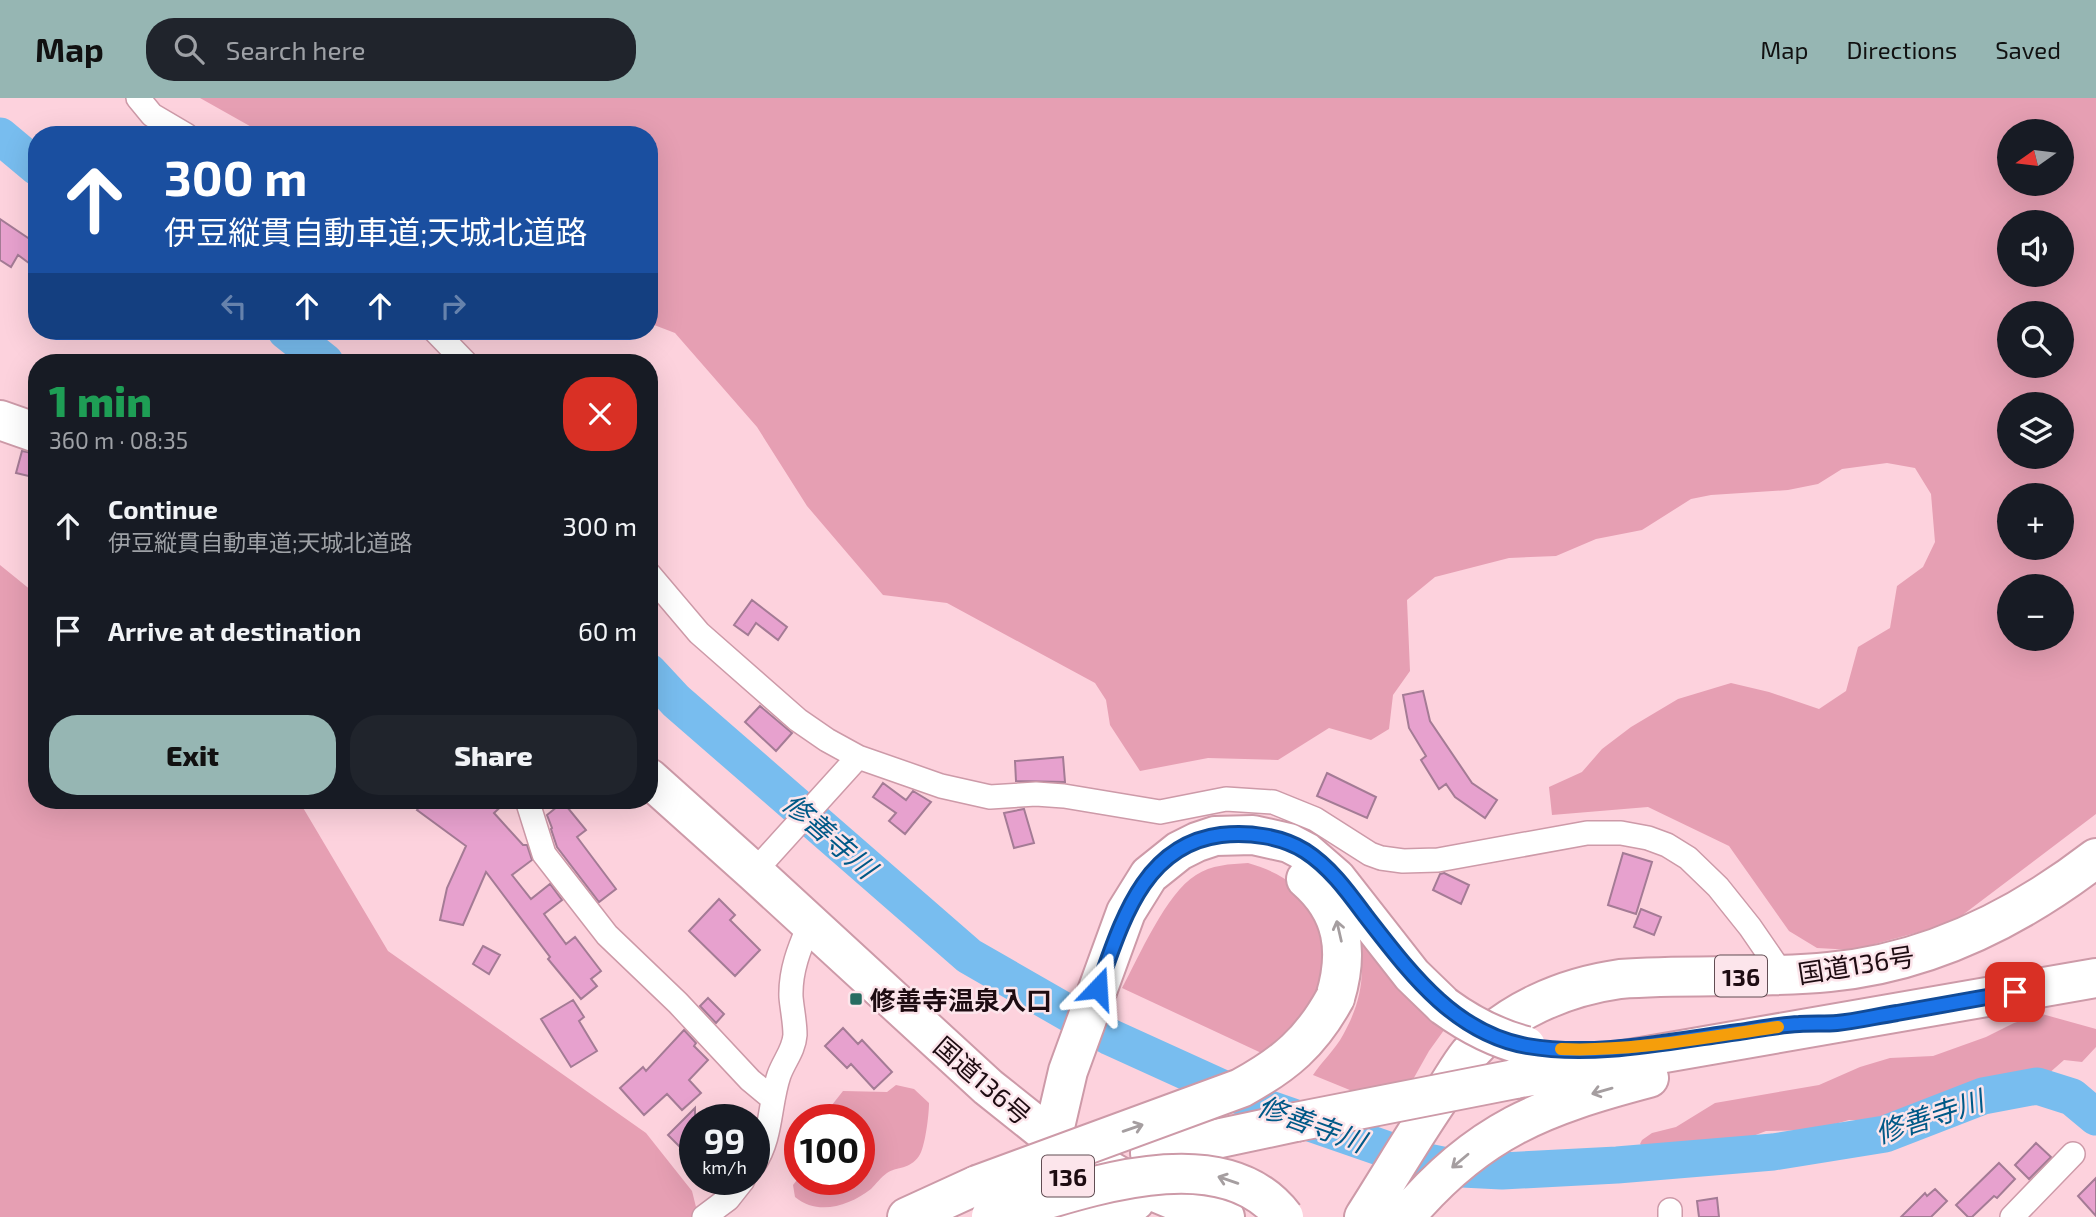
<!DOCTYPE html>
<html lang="en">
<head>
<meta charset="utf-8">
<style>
  body { margin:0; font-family:"Exo 2","Noto Sans JP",sans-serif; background:#20242c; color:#f1f3f6; height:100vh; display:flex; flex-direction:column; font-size:26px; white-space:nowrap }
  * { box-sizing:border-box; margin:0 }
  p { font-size:23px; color:#9ea1a6 }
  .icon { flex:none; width:38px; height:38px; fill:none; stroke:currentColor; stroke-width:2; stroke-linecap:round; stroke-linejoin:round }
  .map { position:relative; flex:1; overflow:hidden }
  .side { position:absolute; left:28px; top:256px; width:630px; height:455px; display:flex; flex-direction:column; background:#171b24; border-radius:28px; box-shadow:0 7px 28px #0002 }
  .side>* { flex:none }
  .banner { position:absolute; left:28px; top:28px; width:630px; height:214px; border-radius:28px; box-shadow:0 7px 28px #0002; background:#1a4fa0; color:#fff; overflow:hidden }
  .needle { width:46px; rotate:256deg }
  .buttons { position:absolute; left:1997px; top:21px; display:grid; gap:14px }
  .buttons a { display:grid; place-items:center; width:77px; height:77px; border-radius:50%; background:#171b24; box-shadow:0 7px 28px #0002; font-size:35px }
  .speed { position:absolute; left:679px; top:1006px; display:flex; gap:14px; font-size:35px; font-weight:700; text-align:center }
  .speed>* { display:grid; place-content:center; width:91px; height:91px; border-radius:50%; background:#171b24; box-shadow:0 7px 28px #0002; line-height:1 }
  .speed small { font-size:18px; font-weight:400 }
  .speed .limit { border:10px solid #d22; background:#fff; color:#111 }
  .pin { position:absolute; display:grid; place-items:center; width:60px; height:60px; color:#fff; margin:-30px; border-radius:14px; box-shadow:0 4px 10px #0006 }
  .me { position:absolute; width:77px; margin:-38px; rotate:20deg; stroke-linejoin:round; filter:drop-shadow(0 0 5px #0008) }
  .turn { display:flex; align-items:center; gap:24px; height:147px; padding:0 21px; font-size:32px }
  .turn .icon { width:91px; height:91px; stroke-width:2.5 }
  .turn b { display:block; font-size:49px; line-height:60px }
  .lanes { display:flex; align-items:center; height:66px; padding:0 21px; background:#0003; justify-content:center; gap:35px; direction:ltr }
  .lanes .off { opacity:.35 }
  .round { display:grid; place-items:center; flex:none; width:74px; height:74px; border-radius:28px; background:#20242c }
  .head { display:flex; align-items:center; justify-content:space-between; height:119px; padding:0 21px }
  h1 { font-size:42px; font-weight:800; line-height:52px; color:#1e9e55 }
  .primary-button { display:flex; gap:14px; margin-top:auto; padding:14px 21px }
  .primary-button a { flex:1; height:80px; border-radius:28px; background:#96b6b3; color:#111; font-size:28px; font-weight:800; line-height:80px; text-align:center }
  .primary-button a+a { background:#20242c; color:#f1f3f6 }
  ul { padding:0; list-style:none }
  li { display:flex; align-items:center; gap:21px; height:105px; padding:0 21px }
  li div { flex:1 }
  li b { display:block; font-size:26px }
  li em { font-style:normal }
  header { display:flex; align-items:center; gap:42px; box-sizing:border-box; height:98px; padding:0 35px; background:#96b6b3; color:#111 }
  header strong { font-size:33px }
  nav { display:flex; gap:38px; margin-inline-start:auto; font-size:24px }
  .search { width:490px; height:63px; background:#20242c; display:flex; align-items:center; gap:18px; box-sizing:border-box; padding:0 24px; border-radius:28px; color:#9ea1a6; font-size:26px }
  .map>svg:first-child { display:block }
  .green { fill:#e69fb3; fill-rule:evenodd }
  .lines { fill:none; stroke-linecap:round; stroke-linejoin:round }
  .river { stroke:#78bdef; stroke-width:37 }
  .building { fill:#e7a1ce; stroke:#a47b95; stroke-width:2 }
  .street-casing { stroke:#cd9aa8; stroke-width:26 }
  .highway-casing { stroke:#cd9aa8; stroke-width:42 }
  .street { stroke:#fff; stroke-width:23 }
  .highway { stroke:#fff; stroke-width:38 }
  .highway-bridge-casing { stroke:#cd9aa8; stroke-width:42; stroke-linecap:butt }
  .highway-bridge { stroke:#fff; stroke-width:38 }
  .oneway { stroke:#a59ea0 }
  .route-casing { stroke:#114b97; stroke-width:18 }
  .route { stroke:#1a73e8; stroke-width:12 }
  .slow { stroke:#f59e0b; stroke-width:12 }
  .poi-dot { fill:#266c61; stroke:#fce5eb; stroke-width:2.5 }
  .labels { text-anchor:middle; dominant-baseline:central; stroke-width:5; stroke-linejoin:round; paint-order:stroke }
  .shield { fill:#fce5eb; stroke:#614d53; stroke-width:2 }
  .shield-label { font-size:24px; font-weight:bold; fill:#1e0c12 }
  .street-label { font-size:26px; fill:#1e0c12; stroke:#fce5eb }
  .poi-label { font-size:26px; font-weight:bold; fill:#1e0c12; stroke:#fce5eb; text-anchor:start }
  .water-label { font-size:28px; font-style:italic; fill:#005987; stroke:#fce5eb }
</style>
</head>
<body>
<header>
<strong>Map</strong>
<div class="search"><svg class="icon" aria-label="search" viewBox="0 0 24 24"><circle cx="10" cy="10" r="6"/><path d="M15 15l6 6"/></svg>Search here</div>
<nav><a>Map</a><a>Directions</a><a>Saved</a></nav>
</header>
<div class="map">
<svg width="2096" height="1119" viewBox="0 0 2096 1119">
  <rect width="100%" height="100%" fill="#fdd2dd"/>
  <path class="green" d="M200,0H2096V716L1952,825L1853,852L1817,850L1789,833L1729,748L1648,709L1552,717L1549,689L1582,674L1602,651L1631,629L1678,601L1731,585L1769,594L1819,611L1846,593L1858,549L1890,530L1897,488L1923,469L1935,444L1931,396L1915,370L1887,365L1842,371L1818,386L1788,392L1711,397L1691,401L1642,432L1596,441L1556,458L1509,460L1435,479L1407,502L1410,573L1393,597L1389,631L1371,642L1329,630L1278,662L1208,660L1140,673L1110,627L1106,602L1095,585L947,505L883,497L807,408L757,329L675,235L649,225V37H266ZM2009,33H2062V86H2009ZM2009,124H2062V177H2009ZM2009,215H2062V268H2009ZM2009,306H2062V359H2009ZM2009,397H2062V450H2009ZM2009,488H2062V541H2009Z
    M0,467L37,497V702H293L302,708L388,853L646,1035L692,1093L697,1113L691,1119H0Z
    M1248,765C1304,781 1332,816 1323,876C1322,885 1322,900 1318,907C1308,923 1283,944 1270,959L1122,890C1139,859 1166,795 1196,777C1211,767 1230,766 1248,765Z
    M1356,829L1447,928L1429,953L1411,985L1362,997L1313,977C1322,963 1335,952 1343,937C1364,899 1366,870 1356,829Z
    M2042,916L2096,931V949L2082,964L2064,962L2047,977L2029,978L1964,994L1898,1022H1849L1814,1032L1766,1033L1740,1043L1713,1050L1669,1045L1647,1052L1640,1046L1642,1042L1652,1035L1676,1029L1715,1005L1819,987L1860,969L1890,960L1933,958L1986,939L2014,925Z
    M896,987L914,991L929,1005C929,1017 925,1050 919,1058C909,1072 898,1068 887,1075C881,1079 876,1086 871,1091C849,1108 818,1118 795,1099L793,1087L800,1078V1082H859V1022H818L828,1012L843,993L887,994Z"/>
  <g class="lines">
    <path class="river" d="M0,38L37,69
      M286,233L325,264
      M649,574L676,603L969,858L1110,939L1264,1009L1414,1061L1462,1071L1502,1073L1617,1067L1773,1054L1885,1036L1983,998L2037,988L2072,999L2096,1019"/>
  </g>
  <path class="building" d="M0,121L37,146V171L18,157L11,169L0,162Z
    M22,353L37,356V380L16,375Z
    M752,502L787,529L778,542L756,525L748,537L734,527Z
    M1423,593L1430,623L1472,685L1497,702L1485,720L1455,699L1446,686L1439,691L1421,662L1426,658L1409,630L1403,597Z
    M760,608L792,635L776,653L745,624Z
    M1063,659L1065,684L1016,683L1015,663Z
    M1327,675L1376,699L1367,720L1317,698Z
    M883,685L906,702L913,693L931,704L905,736L889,723L896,715L873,699Z
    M425,702H508L494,715L523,747H527L532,762L512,777L531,801L550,786L562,802L544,816L566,846L575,839L601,873L591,881L597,888L581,901L548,861L550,859L486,774L463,827L440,822L447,790L466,748L417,712Z
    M563,704L586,732L577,739L616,791L599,804L557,749L551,731L552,730L547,717Z
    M1024,711L1034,745L1014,750L1004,715Z
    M1623,755L1652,764L1636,816L1608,807Z
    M1444,775L1469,787L1461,806L1433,792L1440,776Z
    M719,801L735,817L730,822L760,852L735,878L689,833Z
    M1641,811L1661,819L1654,837L1634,829Z
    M483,848L500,857L489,876L473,866Z
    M708,900L724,916L716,925L700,908Z
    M573,902L584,919L579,923L597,953L571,969L541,921Z
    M843,930L858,946L862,942L892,974L874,991L851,966L847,970L825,948Z
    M684,932L696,945L694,948L708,962L689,982L701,995L682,1012L667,996L644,1017L620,990L643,969L646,973Z
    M695,1010V1064L668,1037Z
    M2036,1045L2051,1059L2029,1081L2015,1067Z
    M1999,1065L2015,1081L1997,1100L1994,1098L1972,1119H1968L1956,1107Z
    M2096,1080V1118L2078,1098Z
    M1935,1091L1947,1103L1931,1119H1901L1925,1095L1927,1098Z
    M1717,1100L1719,1119H1699L1697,1103Z"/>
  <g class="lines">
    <defs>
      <path id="street" d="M138,0L152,17L186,37
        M435,233L465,264
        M649,476L699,535L798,622L827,642L858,659L941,688L990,699L1036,696L1064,698L1160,714L1226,701L1273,704L1315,721L1370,756L1381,760L1403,763L1438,762L1587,735H1621L1648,740L1667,747L1688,760L1718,789L1750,829L1783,877
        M527,702L544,756L607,837L678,905L750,982L773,1001
        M754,774L858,659
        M754,1066C772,1040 769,1006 779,977C784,963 794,952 795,937C795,924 792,911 791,899C790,872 800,849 810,825
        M1670,1112V1119
        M704,1119L728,1101L743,1082
        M2012,1119L2073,1056"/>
      <path id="highway" d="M0,322L37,335
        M649,680L754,774L988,989L1052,1040L1126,1082L1193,1110L1225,1119
        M1306,781C1344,814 1349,854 1335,900
        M1515,981L2096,880
        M1150,1055L1296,1024
        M1041,1089L1068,973L1126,814L1149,777L1179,753L1197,744L1215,738L1253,737L1289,745L1306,754L1336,780L1412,877L1444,908
        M907,1119L977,1087
        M1076,1119C1091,1102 1114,1100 1135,1103
        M1364,1119C1391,1077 1416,1033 1445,992C1453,980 1460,967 1469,956C1507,913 1564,889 1620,881C1689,876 1759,881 1829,874C1928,865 2018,820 2096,760
        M1405,1119C1478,1032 1543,1008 1649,980"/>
    </defs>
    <use href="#street" class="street-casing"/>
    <use href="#highway" class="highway-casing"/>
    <use href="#street" class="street"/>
    <use href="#highway" class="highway"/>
    <defs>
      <path id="highway-bridge" d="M1444,908C1470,927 1495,940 1526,948
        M1296,1024L1515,981
        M977,1087L1241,990C1285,966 1311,944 1335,900
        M991,1118C1073,1095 1220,1035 1284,1119"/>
    </defs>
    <use href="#highway-bridge" class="highway-bridge-casing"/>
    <use href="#highway-bridge" class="highway-bridge"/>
  </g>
  <defs><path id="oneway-shaft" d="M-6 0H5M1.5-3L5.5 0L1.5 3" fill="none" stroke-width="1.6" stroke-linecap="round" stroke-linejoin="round" transform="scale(1.75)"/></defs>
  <g class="oneway">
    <use href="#oneway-shaft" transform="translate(1339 833) rotate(-103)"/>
    <use href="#oneway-shaft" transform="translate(1602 993) rotate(164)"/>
    <use href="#oneway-shaft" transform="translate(1133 1030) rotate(-19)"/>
    <use href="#oneway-shaft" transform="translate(1460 1063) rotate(140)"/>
    <use href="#oneway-shaft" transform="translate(1228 1082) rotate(-161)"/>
  </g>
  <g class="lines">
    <defs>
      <path id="route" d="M1098,890C1121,827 1142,747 1221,737C1249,734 1281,738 1305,753C1330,769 1348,794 1365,817C1408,872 1453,935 1527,948C1596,960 1670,943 1739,934C1759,931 1779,927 1799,926C1812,925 1825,926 1837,925C1857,923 1877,918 1897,915C1936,908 1976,901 2015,894"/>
    </defs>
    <use href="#route" class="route-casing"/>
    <use href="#route" class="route"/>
    <path class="slow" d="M1561,951C1633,954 1706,939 1778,929"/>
  </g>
  <rect class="poi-dot" x="849" y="894" width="14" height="14" rx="3.5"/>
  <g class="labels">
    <g class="shield">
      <rect x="1715" y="857.5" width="52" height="41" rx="5"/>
      <rect x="1042" y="1057.5" width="52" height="41" rx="5"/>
    </g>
    <g class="shield-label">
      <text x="1741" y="878">136</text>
      <text x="1068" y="1078">136</text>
    </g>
    <g class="street-label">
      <text transform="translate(1856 866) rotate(-9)">国道136号</text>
      <text transform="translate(983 982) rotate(41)">国道136号</text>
    </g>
    <g class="poi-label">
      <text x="870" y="901">修善寺温泉入口</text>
    </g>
    <g class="water-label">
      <text transform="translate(830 737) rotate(41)">修善寺川</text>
      <text transform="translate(1929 1018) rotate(-18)">修善寺川</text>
      <text transform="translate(1312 1025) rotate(20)">修善寺川</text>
    </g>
  </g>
</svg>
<div class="buttons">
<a><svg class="needle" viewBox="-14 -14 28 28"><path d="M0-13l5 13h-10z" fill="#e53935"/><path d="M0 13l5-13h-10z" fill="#9ea1a6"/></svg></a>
<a><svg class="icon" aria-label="sound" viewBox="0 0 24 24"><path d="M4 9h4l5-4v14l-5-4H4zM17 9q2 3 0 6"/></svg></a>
<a><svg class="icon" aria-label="search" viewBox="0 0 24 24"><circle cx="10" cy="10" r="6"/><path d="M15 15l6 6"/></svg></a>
<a><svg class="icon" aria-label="layers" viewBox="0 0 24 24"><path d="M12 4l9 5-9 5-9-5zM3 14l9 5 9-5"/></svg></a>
<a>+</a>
<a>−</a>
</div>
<div class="speed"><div>99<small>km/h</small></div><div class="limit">100</div></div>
<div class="pin" style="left:2015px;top:894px;background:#d93025"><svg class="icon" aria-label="arrive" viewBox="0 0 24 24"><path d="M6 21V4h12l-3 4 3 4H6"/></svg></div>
<svg class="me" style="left:1098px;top:890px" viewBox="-20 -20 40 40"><path d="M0-17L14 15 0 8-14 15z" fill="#1a73e8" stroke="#fff" stroke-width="4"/></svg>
<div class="banner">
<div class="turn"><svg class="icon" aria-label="ahead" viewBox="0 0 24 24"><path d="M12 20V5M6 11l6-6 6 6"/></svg><div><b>300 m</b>伊豆縦貫自動車道;天城北道路</div></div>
<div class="lanes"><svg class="icon off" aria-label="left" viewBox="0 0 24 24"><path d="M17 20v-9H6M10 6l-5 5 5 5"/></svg><svg class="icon" aria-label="ahead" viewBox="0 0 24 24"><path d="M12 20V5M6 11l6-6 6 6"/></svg><svg class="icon" aria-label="ahead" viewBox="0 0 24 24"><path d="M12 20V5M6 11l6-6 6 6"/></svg><svg class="icon off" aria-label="right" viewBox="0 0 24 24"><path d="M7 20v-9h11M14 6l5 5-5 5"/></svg></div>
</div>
<section class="side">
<div class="head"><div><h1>1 min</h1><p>360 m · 08:35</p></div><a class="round" style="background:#d93025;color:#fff"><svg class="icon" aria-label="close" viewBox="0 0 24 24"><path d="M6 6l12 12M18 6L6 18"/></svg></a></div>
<ul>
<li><svg class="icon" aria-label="ahead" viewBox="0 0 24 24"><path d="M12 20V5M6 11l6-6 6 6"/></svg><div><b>Continue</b><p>伊豆縦貫自動車道;天城北道路</p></div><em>300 m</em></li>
<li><svg class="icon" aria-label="arrive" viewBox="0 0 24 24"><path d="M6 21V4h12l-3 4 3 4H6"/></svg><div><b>Arrive at destination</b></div><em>60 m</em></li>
</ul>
<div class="primary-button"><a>Exit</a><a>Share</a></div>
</section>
</div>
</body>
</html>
